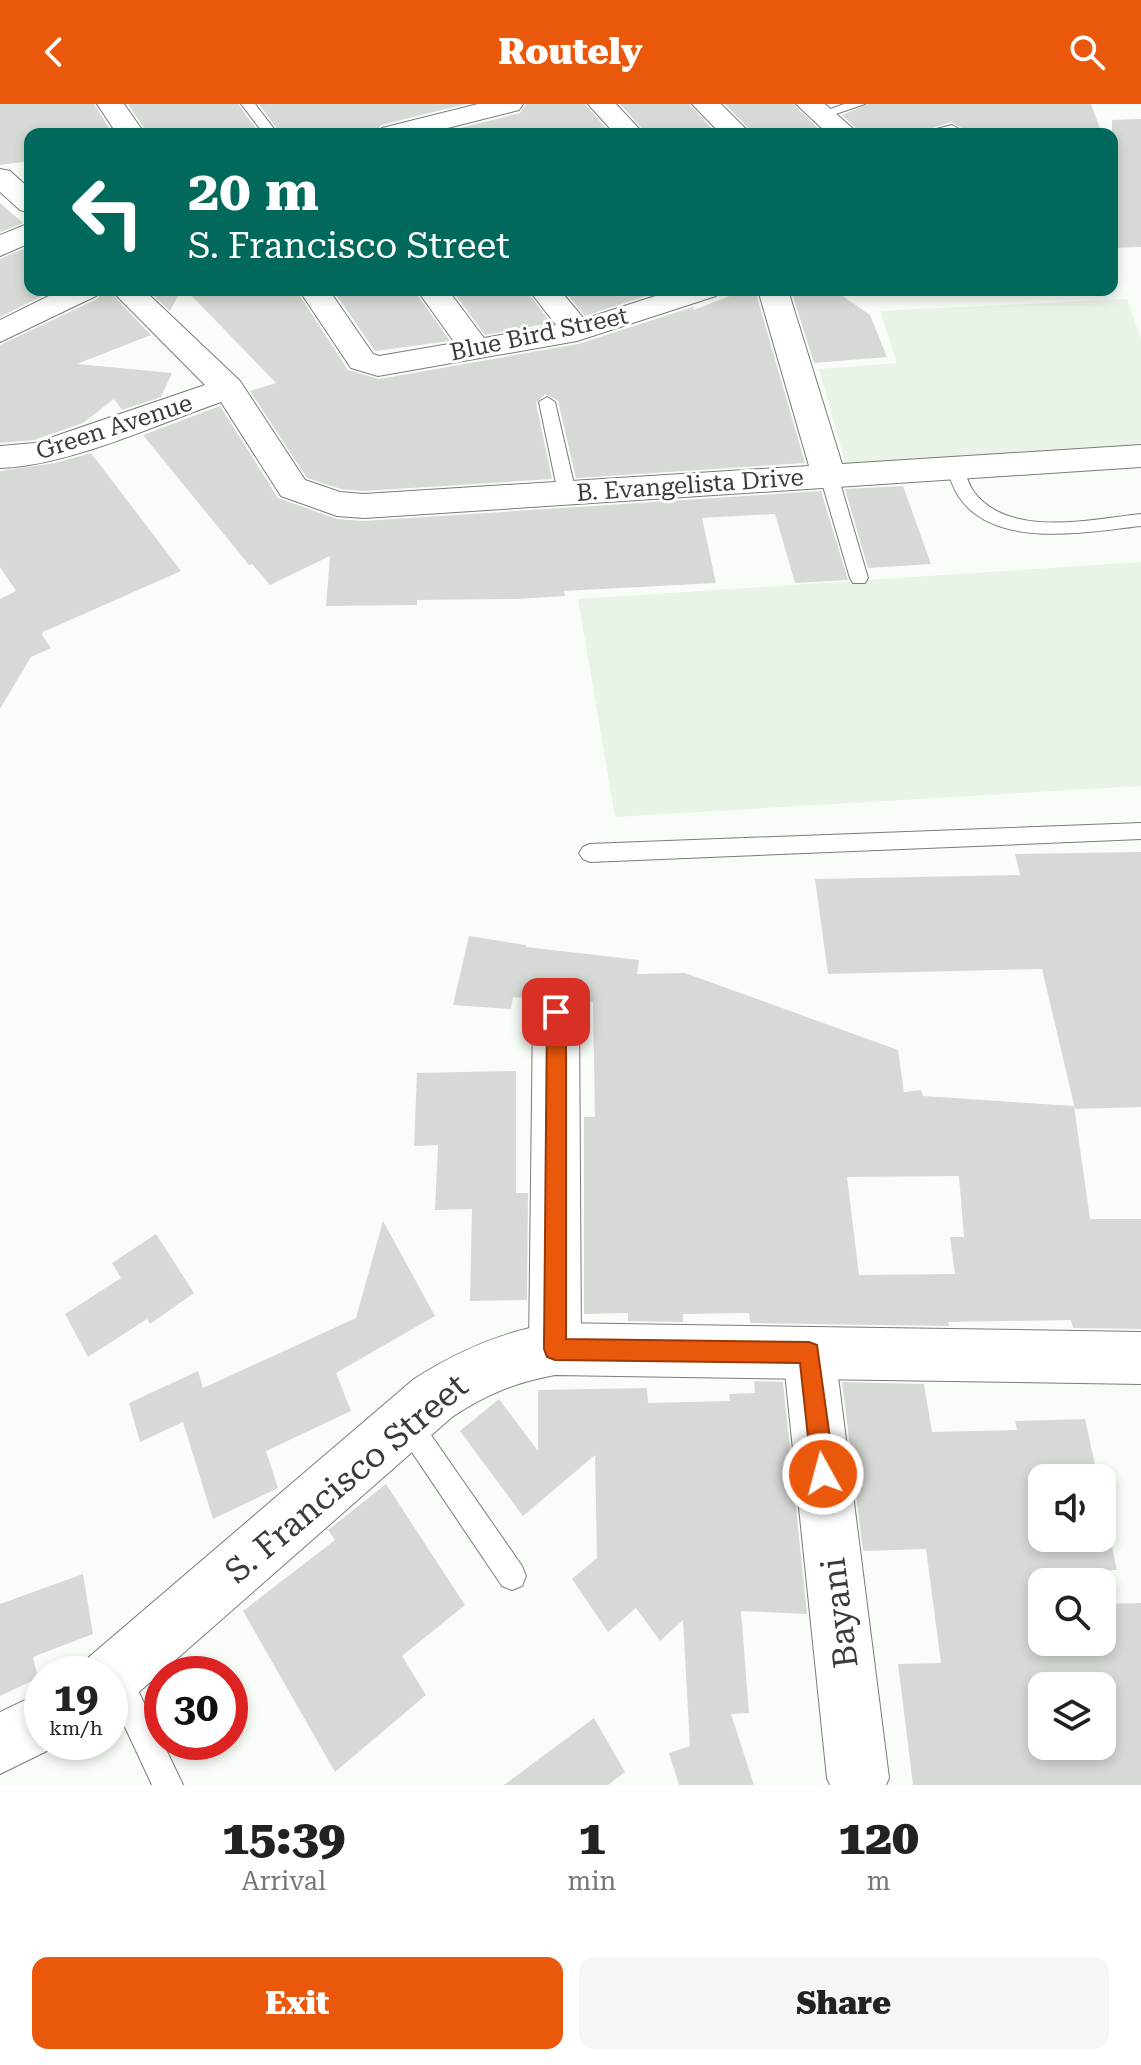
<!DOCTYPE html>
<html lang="en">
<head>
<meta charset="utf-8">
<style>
  body { margin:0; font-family:"Roboto Serif",serif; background:#f6f6f6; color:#222; height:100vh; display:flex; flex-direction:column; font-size:30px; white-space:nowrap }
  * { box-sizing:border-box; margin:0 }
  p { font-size:26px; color:#767676 }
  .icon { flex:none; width:44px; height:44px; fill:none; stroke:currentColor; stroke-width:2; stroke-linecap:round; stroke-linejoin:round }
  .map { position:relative; height:1681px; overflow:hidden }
  .side { display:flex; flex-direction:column; background:#fff; flex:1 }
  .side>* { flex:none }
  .guide { position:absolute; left:24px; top:24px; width:1094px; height:168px; border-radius:16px; box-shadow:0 4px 12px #0003; background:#00695c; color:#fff; overflow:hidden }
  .controls { position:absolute; left:1028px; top:1360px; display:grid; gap:16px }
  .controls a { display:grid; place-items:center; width:88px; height:88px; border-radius:16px; background:#fff; box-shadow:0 4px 12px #0003; font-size:40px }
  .speed { position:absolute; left:24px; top:1552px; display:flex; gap:16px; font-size:40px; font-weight:700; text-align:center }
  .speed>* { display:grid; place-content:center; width:104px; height:104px; border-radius:50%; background:#fff; box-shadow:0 4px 12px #0003; line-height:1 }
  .speed small { font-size:20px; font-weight:400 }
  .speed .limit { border:12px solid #d22; background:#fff; color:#111 }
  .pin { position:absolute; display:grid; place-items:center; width:68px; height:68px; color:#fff; margin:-34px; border-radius:16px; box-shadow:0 4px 12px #0006 }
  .me { position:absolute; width:88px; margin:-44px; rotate:353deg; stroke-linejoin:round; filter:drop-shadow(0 0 6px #0008) }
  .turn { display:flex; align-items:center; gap:28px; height:168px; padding:0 32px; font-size:36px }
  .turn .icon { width:104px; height:104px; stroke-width:2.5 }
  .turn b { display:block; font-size:56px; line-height:68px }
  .eta { display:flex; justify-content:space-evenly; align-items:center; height:136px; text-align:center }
  .eta b { font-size:48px; font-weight:800; line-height:56px }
  .primary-button { display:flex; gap:16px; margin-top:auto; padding:16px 32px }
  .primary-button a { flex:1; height:92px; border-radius:16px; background:#ea580c; color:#fff; font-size:32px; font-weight:800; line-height:92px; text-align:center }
  .primary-button a+a { background:#f6f6f6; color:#222 }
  header { display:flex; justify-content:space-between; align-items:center; height:104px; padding:0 32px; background:#ea580c; color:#fff; font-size:36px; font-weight:800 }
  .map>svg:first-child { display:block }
  .built { fill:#eaf3e7 }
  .building { fill:#d6dad5; fill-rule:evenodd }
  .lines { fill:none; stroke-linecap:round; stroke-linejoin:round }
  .lane-casing { stroke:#797c78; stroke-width:2 }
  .street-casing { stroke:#797c78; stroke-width:2 }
  .secondary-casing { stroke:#797c78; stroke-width:2 }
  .lane { fill:#fff; fill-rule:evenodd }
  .street { fill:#fff; fill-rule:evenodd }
  .secondary { fill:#fff; fill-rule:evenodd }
  .route { fill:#ea580c; stroke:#983908; stroke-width:2 }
  .labels { text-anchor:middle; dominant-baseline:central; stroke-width:6; stroke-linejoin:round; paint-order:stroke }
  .far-street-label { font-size:24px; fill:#3a3c3a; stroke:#fff }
  .near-street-label { font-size:34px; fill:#3a3c3a; stroke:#fff }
</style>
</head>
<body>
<header><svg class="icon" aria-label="back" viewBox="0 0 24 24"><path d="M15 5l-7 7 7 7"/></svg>Routely<svg class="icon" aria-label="search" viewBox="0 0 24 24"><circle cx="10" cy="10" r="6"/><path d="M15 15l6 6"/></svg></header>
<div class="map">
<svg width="1141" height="1681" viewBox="0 0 1141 1681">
  <rect width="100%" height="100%" fill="#f9fdf8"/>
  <path class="built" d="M1127,195L1141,235V343L846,362L819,265L897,259L880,207Z
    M1141,458V682L615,713L578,495Z"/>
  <path class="building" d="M0,0H94L113,30H30V57L0,61Z
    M128,0H238L260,30H148Z
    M259,0H466L381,21L375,30H281Z
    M526,0H585L611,30H436L520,9Z
    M620,0H689L717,30H647Z
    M725,0H793L824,30H754Z
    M868,0H1091L1102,30H959L962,24L951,18L914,30H862L842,11Z
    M1141,15V143L1112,144V16Z
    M0,99L23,119L0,128Z
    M30,142V186H54L0,213V155Z
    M103,186H108L151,231L77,260L172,269L161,293L122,306L114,295L83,319L34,336L0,339V241L97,195Z
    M148,186H181L170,207Z
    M186,186H296L348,266L379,275L578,240L693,203L694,206L745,186H755L805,359L576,374L558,297L545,290L536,299L552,375L364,387L341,385L307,374L250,287L276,279Z
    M333,186H414L450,237L375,247Z
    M452,186H526L551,219L485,231Z
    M564,186H664L585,212Z
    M791,186H834L870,211L887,253L814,259Z
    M220,302L278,394L337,415L364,417L821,387L848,476L795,479L775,410L702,414L716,479L564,487L565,492L516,495L417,496V501L326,502L330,452L270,481L252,460L249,461L143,331Z
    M91,349L181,467L43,528L42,531L51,544L31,553L0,605V495L16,487L0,463V367L55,359Z
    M903,382L931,460L868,464L845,385Z
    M1141,748V1003L1075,1005L1042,865L828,870L815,775L1020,771L1015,750Z
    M469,832L526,841V843L639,856L637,870L685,869L898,946L904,988L921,986L923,992L1074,1002L1090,1115H1141V1225L1073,1224L1071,1216L948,1218L949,1222L750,1219L749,1209L683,1210V1218L628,1217V1209L584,1210V1013H595L593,898L577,897L573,891L555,885L536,895L513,893L511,905L453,901ZM959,1072L964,1133H950L955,1170L859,1171L847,1073Z
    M516,967V1089H528L527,1196L470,1197L472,1105L435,1106L438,1041L414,1042L417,969Z
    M383,1117L435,1212L336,1269L351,1307L266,1347L278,1384L213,1415L183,1318L140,1338L129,1299L198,1267L203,1284L356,1214Z
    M156,1130L194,1189L150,1220L147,1215L88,1253L65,1210L121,1174L112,1159Z
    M754,1277L783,1278L807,1510L741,1507L749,1609L731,1610L754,1681H679L669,1649L690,1642L683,1516L660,1537L636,1504L608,1528L572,1475L597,1454L595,1351L523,1412L460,1327L499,1295L538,1347V1286L647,1284L648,1299L730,1297L729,1290L755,1289Z
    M842,1278L924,1280L932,1328L1017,1326L1015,1317L1085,1315L1098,1374H1042V1434H1110L1117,1466L1035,1468L1042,1511V1538H1102V1500L1141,1499V1681H913L898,1560L941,1559L926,1445L863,1447ZM1042,1582H1102V1642H1042Z
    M386,1380L465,1501L402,1552L426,1591L335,1668L243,1507L335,1436L328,1426Z
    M83,1470L93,1530L33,1553L38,1574L0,1592V1500Z
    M594,1614L625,1668L608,1681H504Z"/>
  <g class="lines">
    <defs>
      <path id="lane" d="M241,0H255L278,30H264Z
        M844,0H865L821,15L814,11Z
        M952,21L959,25L957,28L917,30Z
        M547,293L555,298L576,389L567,395L558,389L539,298Z
        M955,358L961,360C966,369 968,380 974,388C1010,435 1092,415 1141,410V422C1087,428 995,446 959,393C953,384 950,373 946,364Z
        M829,366L838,372L868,474L865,479H853L850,474L820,372Z
        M1141,719V735L590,758L583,755L579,749L583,743L590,740Z
        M406,1304L415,1308L522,1462L526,1472L522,1482L512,1486L502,1482L397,1326L393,1317L397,1308Z
        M116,1556L126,1561L183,1681H152L110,1591V1570H102L106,1561Z"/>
      <path id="street" d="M97,0H124L145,30H117Z
        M478,0H523L519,6L424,30H378L382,24Z
        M588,0H616L644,30H615Z
        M692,0H721L751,30H721Z
        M796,0H825L859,30H828Z
        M0,65L10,67L30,85V109L20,106L0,88Z
        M30,119V139L0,152V131Z
        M61,186H100L96,192L0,238V216Z
        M111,186H144L240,277L305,376L340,388L364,390L809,362L758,186H788L842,360L1141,341V363L364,414L337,412L281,392L221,298C155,321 68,362 0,364V342L35,339L205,281Z
        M299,186H329L373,250L379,252L455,239L417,186H448L484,234L556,221L529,186H560L584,215L674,186H720L716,192L577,237L378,272L351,264Z
        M556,888L572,894L579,908L581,1245L573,1263L555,1271L537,1263L529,1245L533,908L540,894Z
        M809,1223L828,1230L835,1249L889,1674L886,1681H830L827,1674L783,1249L790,1230Z"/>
      <path id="secondary" d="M555,1219L1141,1228V1280L555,1271C516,1278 485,1291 452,1313L131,1595L110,1603V1570H82L89,1553L414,1275C458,1247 503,1227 555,1219Z
        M42,1588V1638L63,1639L0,1670V1608Z"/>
    </defs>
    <use href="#lane" class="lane-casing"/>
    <use href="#street" class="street-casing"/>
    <use href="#secondary" class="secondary-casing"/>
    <use href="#lane" class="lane"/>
    <use href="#street" class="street"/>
    <use href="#secondary" class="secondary"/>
  </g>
  <path class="route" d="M556,900L563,902L566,908V1235L809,1238L817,1241L835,1370L831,1378L823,1382L815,1378L812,1370L800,1259L555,1256L547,1253L544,1245L547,908L550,902Z"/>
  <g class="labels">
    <g class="far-street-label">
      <text transform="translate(539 230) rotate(-12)">Blue Bird Street</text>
      <text transform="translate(114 323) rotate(-18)">Green Avenue</text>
      <text transform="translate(690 381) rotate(-4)">B. Evangelista Drive</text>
    </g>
    <g class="near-street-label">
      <text transform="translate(346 1374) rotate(-40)">S. Francisco Street</text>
      <text transform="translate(839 1509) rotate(-97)">Bayani</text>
    </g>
  </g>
</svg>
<div class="controls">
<a><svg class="icon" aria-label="sound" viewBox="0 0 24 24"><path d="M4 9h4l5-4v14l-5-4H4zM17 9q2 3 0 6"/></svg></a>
<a><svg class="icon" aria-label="search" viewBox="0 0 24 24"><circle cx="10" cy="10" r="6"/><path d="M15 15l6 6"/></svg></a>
<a><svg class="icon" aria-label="layers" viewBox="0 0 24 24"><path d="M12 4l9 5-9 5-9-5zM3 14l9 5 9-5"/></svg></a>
</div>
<div class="speed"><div>19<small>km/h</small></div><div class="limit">30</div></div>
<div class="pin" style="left:556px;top:908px;background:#d93025"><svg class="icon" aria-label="arrive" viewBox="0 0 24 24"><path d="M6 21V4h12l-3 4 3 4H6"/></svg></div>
<svg class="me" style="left:823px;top:1370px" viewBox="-20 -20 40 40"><circle r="17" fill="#ea580c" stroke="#fff" stroke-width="3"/><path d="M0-11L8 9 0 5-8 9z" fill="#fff"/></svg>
<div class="guide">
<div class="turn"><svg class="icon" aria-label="left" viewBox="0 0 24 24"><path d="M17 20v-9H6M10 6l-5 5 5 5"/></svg><div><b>20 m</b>S. Francisco Street</div></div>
</div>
</div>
<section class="side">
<div class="eta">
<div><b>15:39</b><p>Arrival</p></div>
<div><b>1</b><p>min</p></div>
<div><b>120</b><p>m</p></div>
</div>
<div class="primary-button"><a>Exit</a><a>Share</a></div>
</section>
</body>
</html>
